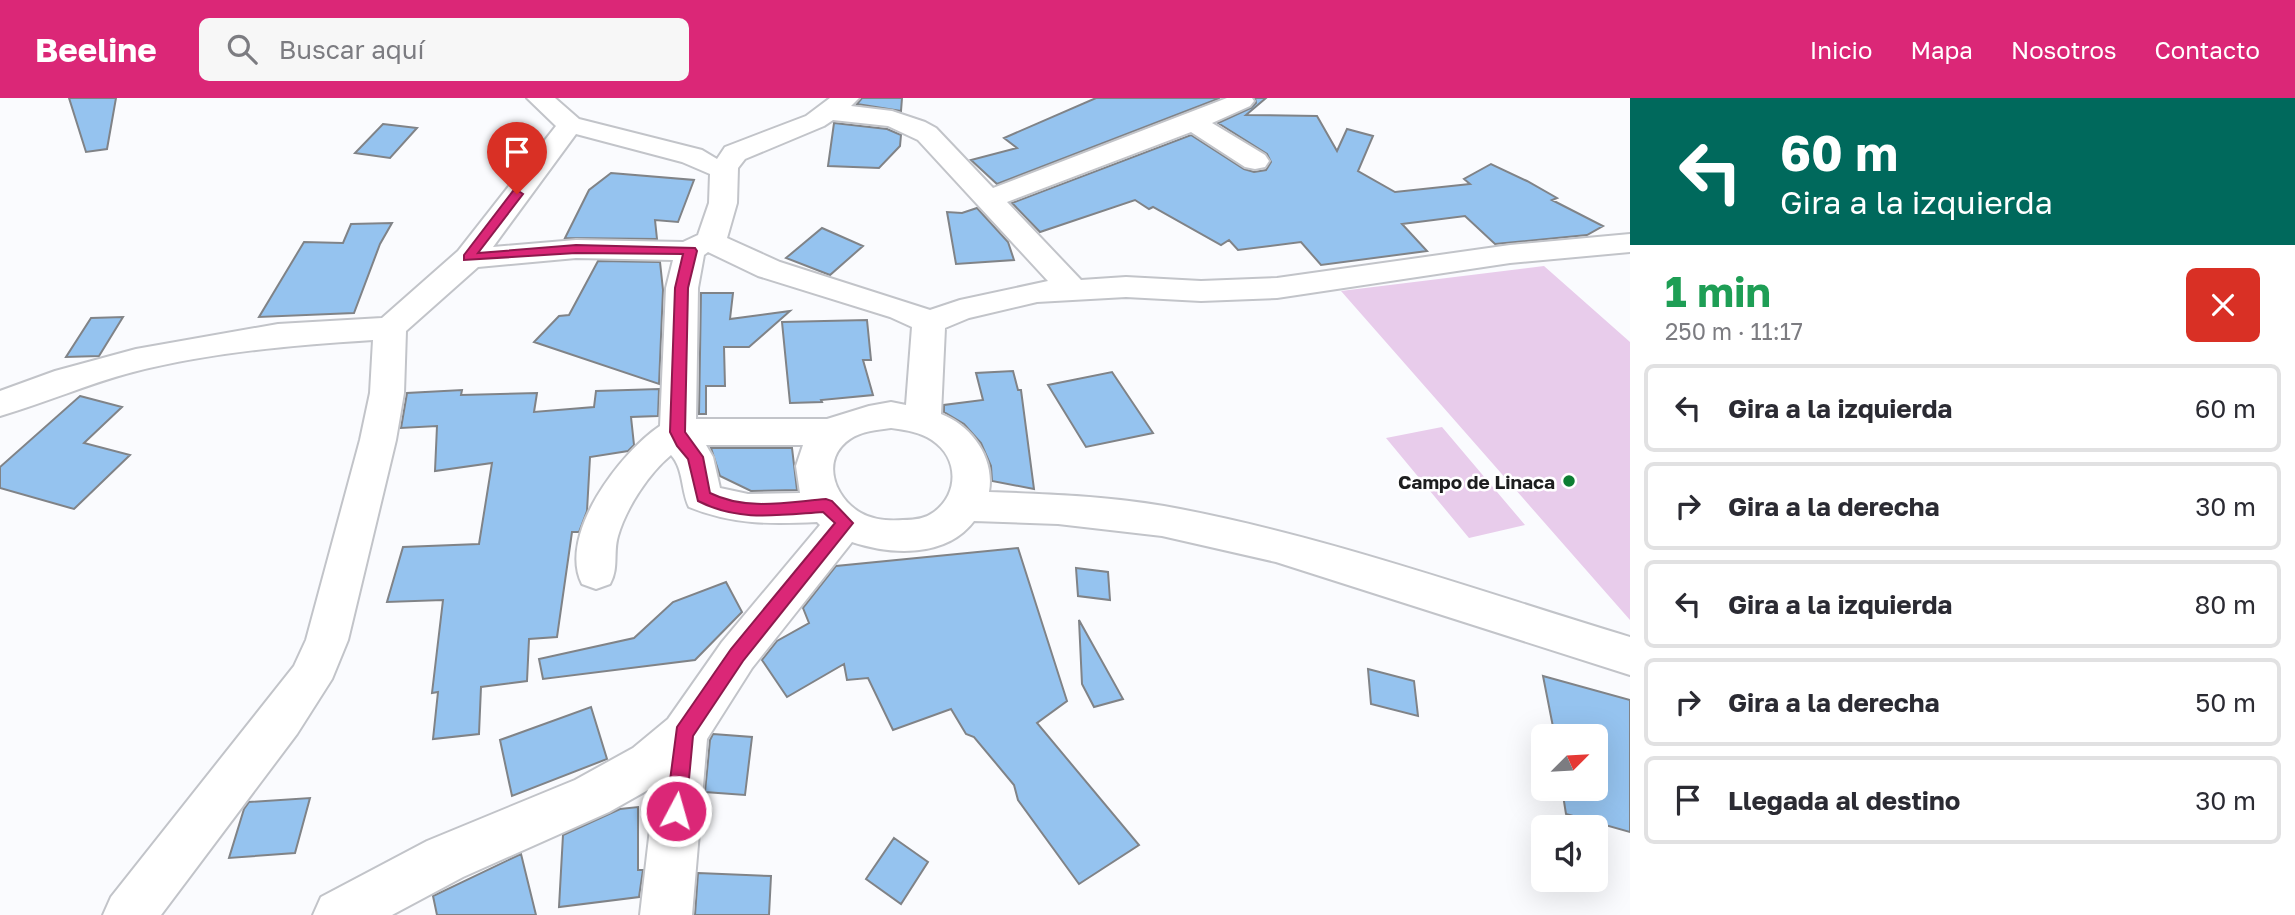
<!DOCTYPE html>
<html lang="es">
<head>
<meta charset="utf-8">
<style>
  body { margin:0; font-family:"Golos Text",sans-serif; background:#f7f7f7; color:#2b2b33; height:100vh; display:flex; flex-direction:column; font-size:26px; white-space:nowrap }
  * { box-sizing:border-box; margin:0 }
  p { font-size:23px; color:#7c7c81 }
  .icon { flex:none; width:38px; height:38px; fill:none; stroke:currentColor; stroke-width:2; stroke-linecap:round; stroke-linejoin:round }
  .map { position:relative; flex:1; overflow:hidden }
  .panel { display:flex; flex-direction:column; background:#fff; width:665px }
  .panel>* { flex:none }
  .top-card { background:#00695c; color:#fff; overflow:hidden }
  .needle { width:46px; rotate:66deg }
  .tools { position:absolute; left:1531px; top:626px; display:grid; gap:14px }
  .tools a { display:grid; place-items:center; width:77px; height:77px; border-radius:10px; background:#fff; box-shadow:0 7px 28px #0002; font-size:35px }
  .pin { position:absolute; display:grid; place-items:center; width:60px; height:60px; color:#fff; margin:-72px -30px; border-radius:50% 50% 50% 0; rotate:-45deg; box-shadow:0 0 7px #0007 }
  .pin .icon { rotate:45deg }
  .me { position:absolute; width:77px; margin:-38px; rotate:6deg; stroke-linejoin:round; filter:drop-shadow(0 0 5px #0008) }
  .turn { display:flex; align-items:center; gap:24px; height:147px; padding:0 35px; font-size:32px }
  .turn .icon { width:91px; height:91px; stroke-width:2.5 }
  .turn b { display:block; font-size:49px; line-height:60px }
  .round { display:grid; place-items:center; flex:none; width:74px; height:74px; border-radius:10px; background:#f7f7f7 }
  .overview { display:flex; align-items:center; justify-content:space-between; height:119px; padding:0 35px }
  h1 { font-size:42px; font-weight:700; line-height:52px; color:#1e9e55 }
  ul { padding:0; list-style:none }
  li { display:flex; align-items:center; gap:21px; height:88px; margin:0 14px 10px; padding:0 21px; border:4px solid #e1e1e2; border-radius:10px }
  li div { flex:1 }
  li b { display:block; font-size:26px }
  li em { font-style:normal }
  header { display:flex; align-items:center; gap:42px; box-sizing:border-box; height:98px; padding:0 35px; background:#db2777; color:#fff }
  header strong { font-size:33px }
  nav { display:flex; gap:38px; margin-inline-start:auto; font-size:24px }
  .search { width:490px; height:63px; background:#f7f7f7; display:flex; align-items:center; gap:18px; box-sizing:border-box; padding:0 24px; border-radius:10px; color:#7c7c81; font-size:26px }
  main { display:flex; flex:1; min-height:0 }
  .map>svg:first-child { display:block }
  .green { fill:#e8cceb }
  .building { fill:#95c3ef; stroke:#808387; stroke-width:2 }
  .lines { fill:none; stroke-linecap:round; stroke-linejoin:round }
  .minor-casing { stroke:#c2c4c9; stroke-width:4 }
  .minor { fill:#fff; fill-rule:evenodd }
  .route { fill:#db2777; stroke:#8e194d; stroke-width:2 }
  .poi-dot { fill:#0d7d33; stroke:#fff; stroke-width:2.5 }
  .labels { text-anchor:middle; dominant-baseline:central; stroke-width:5; stroke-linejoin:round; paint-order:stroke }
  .poi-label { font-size:19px; font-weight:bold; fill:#1d1e1f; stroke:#fff; text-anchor:end }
</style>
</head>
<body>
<header>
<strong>Beeline</strong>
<div class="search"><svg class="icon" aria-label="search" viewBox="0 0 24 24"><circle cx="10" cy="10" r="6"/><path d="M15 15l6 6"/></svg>Buscar aquí</div>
<nav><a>Inicio</a><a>Mapa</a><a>Nosotros</a><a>Contacto</a></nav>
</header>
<main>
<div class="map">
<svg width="1630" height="817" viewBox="0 0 1630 817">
  <rect width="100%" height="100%" fill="#fafbfe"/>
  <path class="green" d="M1544,168L1630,244V522L1341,193Z
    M1442,329L1525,427L1469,440L1386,340Z"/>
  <path class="building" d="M69,0H116L107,51L86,54Z
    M862,0H902L901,13L857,6Z
    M1096,0H1220L997,86L971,62L1017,50L1004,40Z
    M1255,0H1266L1246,17L1317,18L1337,53L1347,31L1373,38L1358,73L1395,94L1470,86L1464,81L1491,66L1527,83L1557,100L1552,102L1603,128L1587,137L1495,146L1465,118L1402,126L1427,153L1321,167L1301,144L1238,152L1229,142L1221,147L1153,109L1149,111L1135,102L1040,134L1012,105L1191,37L1244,71L1254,74L1266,72L1271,64L1267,56L1218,25L1251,10L1256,5Z
    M834,25L887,31L901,37L900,48L879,70L828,68Z
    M383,26L417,30L390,60L355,55Z
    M611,75L694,82L678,124L655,122L657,141L565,140L589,92Z
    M977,110L1008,144L1014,162L956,166L947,114L962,115Z
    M392,125L380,146L354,215L259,219L304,144L343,145L351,126Z
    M822,130L863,148L830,177L786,160Z
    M598,163L660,164L663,192L659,286L534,244L559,218L569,217Z
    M701,195H733L730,221L790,213L749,249H724L725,288H706V316H699Z
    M123,219L99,258L66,259L91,220Z
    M867,222L871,262H863L873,297L821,302L822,304L790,305L782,224Z
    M1013,273L1018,292H1021L1034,391L992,383L991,368L981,345L964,326L944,314V307L983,302L976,275Z
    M1112,274L1153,335L1086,349L1048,287Z
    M659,291L658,318L631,319L634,347L628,353L590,359L587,413L579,434H572L557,539L529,541L527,583L481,589L479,636L433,641L438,594L432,595L443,502L387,504L403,449L479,446L492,365L435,373L437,328L401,330L407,295L462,292L461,297L537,295L534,314L594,309L596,293Z
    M80,298L122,309L84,345L130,357L74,411L0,390V369Z
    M711,350H792L797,392L751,393L720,378Z
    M1018,450L1067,603L1037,625L1139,747L1079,786L1018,702L1014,687L974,639L966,636L951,611L893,632L868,580L847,582L844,566L787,599L762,562L777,543L809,525L803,510L836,468Z
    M1076,470L1108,474L1110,502L1078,498Z
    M726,484L742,514L695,562L543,581L539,561L634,540L673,504Z
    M1079,522L1123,601L1094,609L1082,586Z
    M1368,571L1414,583L1418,618L1371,606Z
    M1543,578L1630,602V734L1566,716L1562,691H1596V639H1555Z
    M591,609L607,661L512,698L500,642Z
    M713,636L752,639L745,697L705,694L710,642Z
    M310,700L295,755L229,760L244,711L249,704Z
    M638,709V772H643L639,799L559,809L563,737L620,711Z
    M894,740L928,764L901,806L866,781Z
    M521,756L536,817H437L433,798Z
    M698,775L771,778L769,817H695Z"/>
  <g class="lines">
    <defs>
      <path id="minor" d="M527,0H555L579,21L702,52L717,61L725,49L806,18L830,0H859L851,8L892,13L925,24L936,30L993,90L1227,0H1252L1254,3L1250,8L1212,25L1265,57L1269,63L1265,69L1255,71L1245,69L1191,34L1007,104L1081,182L1126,179L1201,183L1277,180L1510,147L1630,136V154L1510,165L1277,200L1201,203L1126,199L1037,204L969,220L945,230L941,316C972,328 995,360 989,394C1047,396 1106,398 1164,408C1320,436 1478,493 1630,539V577L1276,464L1162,438L1058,426L974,423C946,460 891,457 852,444L752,570L707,641L692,817H640L655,688L609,714L463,779L392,817H313L321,799L427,743L575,682L633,650L668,621L722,544L820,427L817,424C771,426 733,427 689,409C681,393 684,371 671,357C649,375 626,410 618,438C613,455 619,470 610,486L596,491L582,486C557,437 621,354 660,328L666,190L673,162L576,160L478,169L406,233L404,295L396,342L348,542L332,581L297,636L161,817H103L111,799L294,568L306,542L360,342L370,295L373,242C293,247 211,254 133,274C87,286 45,305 0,318V293L55,273L136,251L278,226L382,220L458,153L556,28ZM833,22L888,28L918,42L1048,183L960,202L930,212L780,164L727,140L737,105L738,70L745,61L824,28ZM576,36L682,64L710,76L709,105L698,137L683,144L576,142L493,149ZM708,154L758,178L890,219L912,229L906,307L891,304L869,308L827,321H696L698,190L704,157ZM891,330C905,332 920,334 932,342C959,360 959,396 934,414C925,421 914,422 903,422C890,423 873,422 861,415C834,400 820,361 850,341C862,333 877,332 891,330ZM706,347H803L796,368L800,395L748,396L720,390L713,359Z"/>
    </defs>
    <use href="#minor" class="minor-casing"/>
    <use href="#minor" class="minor"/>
  </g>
  <path class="route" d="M517,92L523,96L478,155L576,147L695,150L697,153L688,190L685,334L703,359L710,395C746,413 788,404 826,401L832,403L853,425L743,563L693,638L686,713L683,720L676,723L669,720L666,713L677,629L731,551L835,425L823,414C779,417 738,424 698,403L688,361L677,348L670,334L675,190L683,156L576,155L464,162V157L513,93Z"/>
  <circle class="poi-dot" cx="1569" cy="383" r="7"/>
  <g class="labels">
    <g class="poi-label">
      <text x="1555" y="383">Campo de Linaca</text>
    </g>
  </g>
</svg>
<div class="tools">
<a><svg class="needle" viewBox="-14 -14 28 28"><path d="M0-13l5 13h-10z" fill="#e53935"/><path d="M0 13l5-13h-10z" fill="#7c7c81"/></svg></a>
<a><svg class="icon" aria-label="sound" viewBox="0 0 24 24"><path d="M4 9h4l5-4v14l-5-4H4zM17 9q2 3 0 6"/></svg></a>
</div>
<div class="pin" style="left:517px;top:96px;background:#d93025"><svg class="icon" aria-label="arrive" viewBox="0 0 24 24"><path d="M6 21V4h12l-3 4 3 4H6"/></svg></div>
<svg class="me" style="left:676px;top:713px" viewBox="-20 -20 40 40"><circle r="17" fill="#db2777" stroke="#fff" stroke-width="3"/><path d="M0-11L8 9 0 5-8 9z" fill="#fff"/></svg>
</div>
<section class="panel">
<div class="top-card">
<div class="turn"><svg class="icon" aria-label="left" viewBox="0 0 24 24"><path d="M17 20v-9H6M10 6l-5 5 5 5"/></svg><div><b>60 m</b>Gira a la izquierda</div></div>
</div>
<div class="overview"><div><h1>1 min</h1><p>250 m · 11:17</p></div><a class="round" style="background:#d93025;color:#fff"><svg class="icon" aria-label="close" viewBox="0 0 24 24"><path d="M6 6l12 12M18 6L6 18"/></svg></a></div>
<ul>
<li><svg class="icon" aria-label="left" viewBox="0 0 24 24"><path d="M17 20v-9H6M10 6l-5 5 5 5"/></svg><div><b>Gira a la izquierda</b></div><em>60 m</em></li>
<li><svg class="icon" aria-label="right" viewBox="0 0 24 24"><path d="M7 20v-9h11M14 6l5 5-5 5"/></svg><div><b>Gira a la derecha</b></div><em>30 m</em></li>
<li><svg class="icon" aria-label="left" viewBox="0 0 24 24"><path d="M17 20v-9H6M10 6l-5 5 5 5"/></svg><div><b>Gira a la izquierda</b></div><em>80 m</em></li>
<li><svg class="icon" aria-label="right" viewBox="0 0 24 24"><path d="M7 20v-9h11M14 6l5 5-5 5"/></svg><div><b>Gira a la derecha</b></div><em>50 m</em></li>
<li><svg class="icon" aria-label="arrive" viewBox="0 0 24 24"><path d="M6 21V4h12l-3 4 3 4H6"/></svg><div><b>Llegada al destino</b></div><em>30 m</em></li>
</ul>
</section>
</main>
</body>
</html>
